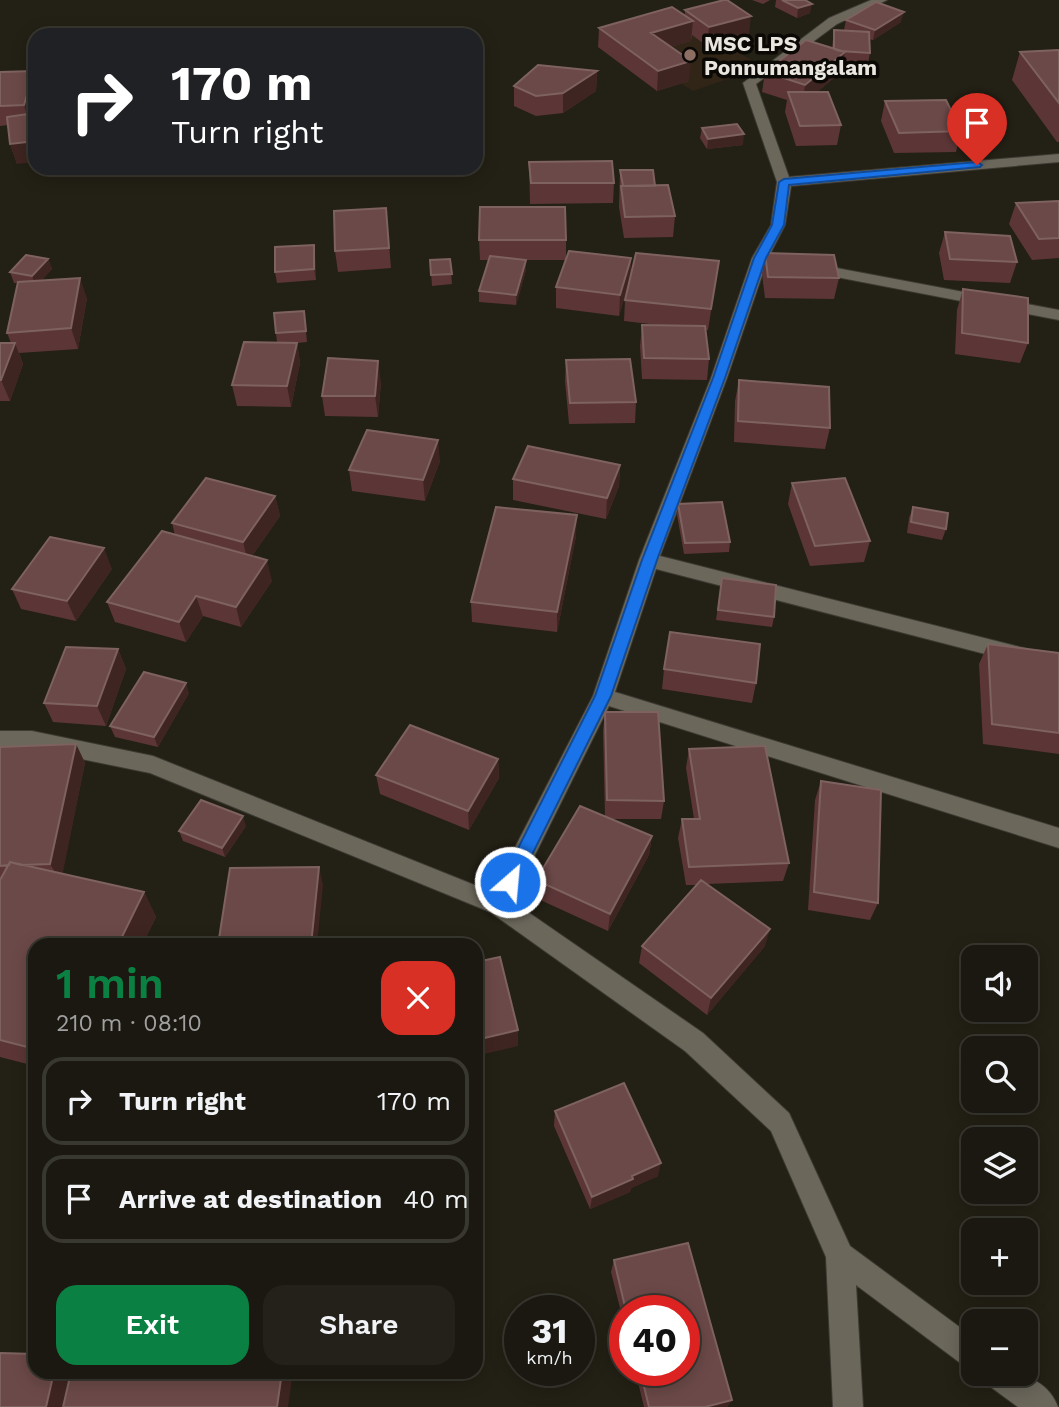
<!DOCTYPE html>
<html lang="en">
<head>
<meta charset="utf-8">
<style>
  body { margin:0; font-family:"Work Sans",sans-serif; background:#232119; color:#f1f3f6; height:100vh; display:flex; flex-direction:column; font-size:26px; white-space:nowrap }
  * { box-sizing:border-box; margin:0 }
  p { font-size:23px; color:#9fa09f }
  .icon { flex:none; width:38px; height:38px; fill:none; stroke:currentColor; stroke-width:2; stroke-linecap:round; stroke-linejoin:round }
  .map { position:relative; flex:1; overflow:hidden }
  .side { position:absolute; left:28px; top:938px; width:455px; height:441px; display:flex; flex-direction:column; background:#1a1810; border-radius:21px; box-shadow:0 4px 18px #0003,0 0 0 2px #383730 }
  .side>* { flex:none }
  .banner { position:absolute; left:28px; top:28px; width:455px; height:147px; border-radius:21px; box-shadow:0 4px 18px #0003,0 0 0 2px #383730; background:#202124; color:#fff; overflow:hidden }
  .fabs { position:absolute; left:961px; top:945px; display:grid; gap:14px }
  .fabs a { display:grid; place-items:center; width:77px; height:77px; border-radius:14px; background:#1a1810; box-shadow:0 4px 18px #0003,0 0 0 2px #383730; font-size:35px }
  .speed { position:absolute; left:504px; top:1295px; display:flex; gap:14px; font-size:35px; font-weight:700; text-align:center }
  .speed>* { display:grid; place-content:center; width:91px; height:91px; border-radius:50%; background:#1a1810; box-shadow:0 4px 18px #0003,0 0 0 2px #383730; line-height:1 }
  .speed small { font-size:18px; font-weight:400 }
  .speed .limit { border:10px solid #d22; background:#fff; color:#111 }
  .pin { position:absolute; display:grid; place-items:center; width:60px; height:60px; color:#fff; margin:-72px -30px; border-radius:50% 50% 50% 0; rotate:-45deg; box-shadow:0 0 7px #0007 }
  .pin .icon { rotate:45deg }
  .me { position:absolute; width:77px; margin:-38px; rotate:27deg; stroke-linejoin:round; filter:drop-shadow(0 0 5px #0008) }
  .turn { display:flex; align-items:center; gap:24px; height:147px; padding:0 28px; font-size:32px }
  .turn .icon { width:91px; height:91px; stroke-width:2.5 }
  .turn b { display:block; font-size:49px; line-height:60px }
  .round { display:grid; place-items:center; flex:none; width:74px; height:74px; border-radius:21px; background:#232119 }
  .overview { display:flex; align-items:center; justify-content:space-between; height:119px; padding:0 28px }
  h1 { font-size:42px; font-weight:600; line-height:52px; color:#0b8043 }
  .cta { display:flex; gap:14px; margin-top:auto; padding:14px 28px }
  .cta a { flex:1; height:80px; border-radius:21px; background:#0b8043; color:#fff; font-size:28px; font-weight:600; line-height:80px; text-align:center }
  .cta a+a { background:#232119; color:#f1f3f6 }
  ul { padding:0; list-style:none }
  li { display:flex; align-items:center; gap:21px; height:88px; margin:0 14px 10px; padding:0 14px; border:4px solid #383730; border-radius:21px }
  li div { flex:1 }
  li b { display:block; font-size:26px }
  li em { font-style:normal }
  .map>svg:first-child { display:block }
  .education { fill:#302516 }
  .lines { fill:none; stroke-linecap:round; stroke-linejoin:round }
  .minor-casing { stroke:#3c3a32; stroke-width:2 }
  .minor { fill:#6b675b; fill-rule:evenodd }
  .wall { fill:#5c3636 }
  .shaded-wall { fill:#3f2521 }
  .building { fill:#6b4948; stroke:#7e625f; stroke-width:2 }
  .route { fill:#1a73e8; stroke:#114b97; stroke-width:2 }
  .education-dot { fill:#8d6e63; stroke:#0b0906; stroke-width:2.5 }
  .labels { text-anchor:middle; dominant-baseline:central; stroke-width:7; stroke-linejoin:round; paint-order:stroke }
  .far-poi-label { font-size:21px; font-weight:bold; fill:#e8e6de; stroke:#0b0906; text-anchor:start }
</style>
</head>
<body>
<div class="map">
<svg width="1059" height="1407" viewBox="0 0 1059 1407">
  <rect width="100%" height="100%" fill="#232015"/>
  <path class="education" d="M688,22L763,67L693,91L619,44Z"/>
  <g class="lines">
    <defs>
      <path id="minor" d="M871,0H887L837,24L756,84L789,177L1059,154V162L791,186L785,225L768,258L727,378L660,556L1059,657V673L656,569L615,692L1059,828V848L609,706L512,901L703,1033L789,1113L850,1246L973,1337V1370L963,1365L856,1285L863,1407H833L826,1257L771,1131L685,1051L490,912L150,773L32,749H0V731H32L153,756L492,892L593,696L639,560L711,378L752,258L771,225L777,182L743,83L829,18Z
        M810,263L1059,310V320L805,271L802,268Z
        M984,1374C1014,1373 1045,1374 1058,1407H1018L988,1385Z"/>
    </defs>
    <use href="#minor" class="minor-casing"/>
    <use href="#minor" class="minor"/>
  </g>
  <path class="wall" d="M752,0H770L763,4Z
    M776,0H805L810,13L797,18L775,7Z
    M685,10L749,35L707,46L692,35L691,41L670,47L689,81L657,91L598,47L599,28L685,16Z
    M846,20L901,22L873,40L869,39L870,53L868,63L844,61L841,72L817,92L841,125L837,145L796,146L785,112L787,100L762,92L765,72L832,48L834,30H844Z
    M1059,50V142H1057L1012,80L1020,52Z
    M34,71L35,108L17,164L10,144L8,125L0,126V72Z
    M597,71L596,91L563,113L536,116L514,106V86Z
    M885,101L961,131L956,152L894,153L881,121Z
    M702,128L743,145L707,149L700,138Z
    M529,162L614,183L613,203L530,204Z
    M347,168H390L391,169L347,173Z
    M620,170L655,186L675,216L673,237L624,238L619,207Z
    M1059,201V258L1032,260L1009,224L1016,203Z
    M386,208L391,268L338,272L335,251Z
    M945,232L1017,262L1010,283L944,280L939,253Z
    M479,240H566V259L631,258L630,279L619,316L556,308V287L565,260H526V270L516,305L479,302V291L488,260H480Z
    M765,253L839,278L834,299L765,298L762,274Z
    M315,255L316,280L277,283L275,272Z
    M48,259L52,269L42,280L87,298L78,349L19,353L23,364L10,401H0V343H11L7,333L18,283H14L10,272Z
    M450,259L452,284L432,286L430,260Z
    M719,261L708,330H706L709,359L707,380L642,379L640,346L642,325L667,326L624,321L625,300Z
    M963,289L1028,343L1020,363L955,354L957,310Z
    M304,311L307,342L297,343L300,363L291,407L237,406L232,385L277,342L276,333Z
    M566,360L636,402L635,423L569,424L565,381Z
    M739,380L830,428L825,449L734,442L735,401Z
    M381,382L378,417L325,416L322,396Z
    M440,461L425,501L352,491L349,470Z
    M620,465L619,486L606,519L513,500V479Z
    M792,483L870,541L864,562L810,566L788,504Z
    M275,496L280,516L252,556L272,581L241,627L203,616L186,642L115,622L107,602L175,535L172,523Z
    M678,504L730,542L729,552L684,554L677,515Z
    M913,507L946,529L942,540L907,533L909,518Z
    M576,536L557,632L472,622L471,602Z
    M112,569L76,621L21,609L12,589Z
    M722,578L774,617L772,627L716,620Z
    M988,644L1059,653V754L983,744L979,664Z
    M118,649L126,669L106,726L53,722L44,703Z
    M664,669L756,683L752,703L662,689Z
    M189,693L158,747L115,737L110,726Z
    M605,712L664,801L661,819H612L652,836L649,855L608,931L536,898V880L605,816L603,731Z
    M76,744L85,763L62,874L144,892L156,917L142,945H35V1066L0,1057V747Z
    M689,749L789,863L783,881L707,884L765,946L707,1015L639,963L642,946L698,885H686L678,838L682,819H694L686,768Z
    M498,759L499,778L469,830L380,794L376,775Z
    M821,781L878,903L870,920L808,910L815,800Z
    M246,826L225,857L183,841L179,831Z
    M555,1111L658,1176L631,1188L630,1192L590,1209L554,1126Z
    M688,1243L732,1400L727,1407H644L635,1370H684V1311H625V1328L611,1272L614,1260Z"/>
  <path class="shaded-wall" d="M812,4L810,13L797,18L798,8Z
    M904,12L901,22L873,40L875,30Z
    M751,16L749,35L707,46L709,27Z
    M693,21L691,41L649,53L651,33Z
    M845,52L841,72L802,105L805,85Z
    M691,61L689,81L657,91L658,71Z
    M34,71L35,108L30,125L24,105Z
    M597,71L596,91L563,113V93Z
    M744,134L743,145L707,149L708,139Z
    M35,141V162L17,164L10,144Z
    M314,245L315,255L316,280L314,269Z
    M631,258L630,279L619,316L620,295Z
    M48,259L52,269L36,287L32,276Z
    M526,260V270L516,305V295Z
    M80,278L87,298L78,349L71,328Z
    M15,343L23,364L10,401L1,380Z
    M297,343L300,363L291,407L287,386Z
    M378,361L381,382L378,417L375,396Z
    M438,440L440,461L425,501L423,480Z
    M620,465L619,486L606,519L607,498Z
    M275,496L280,516L248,562L243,542Z
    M577,515L576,536L557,632V612Z
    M104,548L112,569L76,621L67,601Z
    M267,560L272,581L241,627L236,607Z
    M196,596L203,616L186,642L179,622Z
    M118,649L126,669L106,726L97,706Z
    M186,683L189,693L158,747L154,737Z
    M76,744L85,763L61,882L50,864Z
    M498,759L499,778L469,830L468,811Z
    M243,816L246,826L225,857L222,848Z
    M652,836L649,855L608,931L610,914Z
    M319,867L323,885L317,945H311Z
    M144,892L156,917L142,945H118Z
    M770,929L765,946L707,1015L711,998Z
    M518,1030V1046L476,1056V1040Z
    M661,1163L658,1176L631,1188L630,1192L590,1209L592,1197L632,1176Z
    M54,1372H70L62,1407H46Z
    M282,1372H293L288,1407H277Z
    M732,1400L727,1407H705Z"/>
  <path class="building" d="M724,0H727L751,16L709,27L685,10Z
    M782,0H805L812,4L798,8Z
    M876,2L904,12L875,30L846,20Z
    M672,7L693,21L651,33L691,61L658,71L599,28Z
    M834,30L869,32L870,53L840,51L834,49Z
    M806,40L845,52L805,85L765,72Z
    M1059,50V103L1020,52Z
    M538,65L597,71L563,93L536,96L514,86Z
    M34,71L24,105L0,106V72Z
    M788,92H828L841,125L800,126Z
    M946,100L961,131L899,133L885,101Z
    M35,113V141L10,144L7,117Z
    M737,124L744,134L708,139L702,128Z
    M612,161L614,183H531L529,162Z
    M620,170H653L655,186H623Z
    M668,185L675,216L625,217L621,186Z
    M1059,201V238L1039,239L1016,203Z
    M480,207H565L566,240H479Z
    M386,208L389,248L335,251L334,211Z
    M945,232L1010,236L1017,262L950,259Z
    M314,245V269L275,272V247Z
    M569,251L631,258L620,295L556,287Z
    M636,253L719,261L711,309L625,300Z
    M765,253L834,255L839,278L768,277Z
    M26,255L48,259L32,276L10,272Z
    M490,256L526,260L516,295L479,291Z
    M450,259L452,274L431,275L430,260Z
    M80,278L71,328L7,333L18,282Z
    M963,289L1028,298V343L962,333Z
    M304,311L306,331L276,333L274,313Z
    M642,325L705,326L709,359L644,358Z
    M244,342L297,343L287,386L232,385Z
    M0,343H15L1,380H0Z
    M328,358L378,361L375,396H322Z
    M630,359L636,402L570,403L566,360Z
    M739,380L829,387L830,428L738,421Z
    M367,430L438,440L423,480L349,470Z
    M528,446L620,465L607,498L513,479Z
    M206,478L275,496L243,542L172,523Z
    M845,478L870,541L815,546L792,483Z
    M722,502L730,542L685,543L678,504Z
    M496,507L577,515L557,612L471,602Z
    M913,507L948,513L946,529L911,522Z
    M162,531L267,560L236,607L196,596L179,622L107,602Z
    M50,537L104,548L67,601L12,589Z
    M722,578L776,585L774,617L718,610Z
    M670,632L760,644L756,683L664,669Z
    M988,644L1059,653V733L992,724Z
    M66,647L118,649L97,706L44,703Z
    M144,672L186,683L154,737L110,726Z
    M605,712H658L664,801L607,800Z
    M410,725L498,759L468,811L376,775Z
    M76,744L50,864L21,865L10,862L9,865L0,866V747Z
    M765,746L789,863L689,867L682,819H700L689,749Z
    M821,781L881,790L878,903L814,892Z
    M201,800L243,816L222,848L179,831Z
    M580,806L652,836L610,914L536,880Z
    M10,862L144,892L118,945H35V1049L0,1040V880Z
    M319,867L311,945H218L230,868Z
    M701,880L770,929L711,998L642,946Z
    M500,957L518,1030L476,1040V962Z
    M624,1083L661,1163L632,1176L633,1179L592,1197L555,1111Z
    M688,1243L732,1400L705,1407H649L640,1370H684V1311H626L614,1260Z
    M0,1353L35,1354V1372H54L46,1407H0Z
    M71,1372H282L277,1407H63Z"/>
  <path class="route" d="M977,162L982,165L980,167L789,185L784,225L766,258L725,378L657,560L611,696L516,887L510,889L504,887L501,882L504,876L595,696L642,560L713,378L754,258L772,225L779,182L784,179Z"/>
  <circle class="education-dot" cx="690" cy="55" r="7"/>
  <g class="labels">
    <g class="far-poi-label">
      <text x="704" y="43">MSC LPS<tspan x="704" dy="24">Ponnumangalam</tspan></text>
    </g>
  </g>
</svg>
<div class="fabs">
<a><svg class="icon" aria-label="sound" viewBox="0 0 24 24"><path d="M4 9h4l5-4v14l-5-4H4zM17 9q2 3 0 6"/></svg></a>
<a><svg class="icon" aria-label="search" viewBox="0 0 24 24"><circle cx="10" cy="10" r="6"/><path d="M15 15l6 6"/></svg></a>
<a><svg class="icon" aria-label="layers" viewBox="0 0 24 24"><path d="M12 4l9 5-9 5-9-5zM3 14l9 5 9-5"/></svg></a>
<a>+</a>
<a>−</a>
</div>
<div class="speed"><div>31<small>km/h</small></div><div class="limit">40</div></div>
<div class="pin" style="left:977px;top:165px;background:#d93025"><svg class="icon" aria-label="arrive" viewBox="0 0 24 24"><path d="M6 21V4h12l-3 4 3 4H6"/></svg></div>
<svg class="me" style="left:510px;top:882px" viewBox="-20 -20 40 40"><circle r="17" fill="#1a73e8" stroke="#fff" stroke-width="3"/><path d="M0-11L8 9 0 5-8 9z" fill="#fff"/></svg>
<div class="banner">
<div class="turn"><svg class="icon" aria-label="right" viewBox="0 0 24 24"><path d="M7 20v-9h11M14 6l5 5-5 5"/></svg><div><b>170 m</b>Turn right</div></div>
</div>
<section class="side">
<div class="overview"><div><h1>1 min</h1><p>210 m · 08:10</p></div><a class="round" style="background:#d93025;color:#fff"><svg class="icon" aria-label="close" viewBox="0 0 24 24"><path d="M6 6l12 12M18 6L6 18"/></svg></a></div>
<ul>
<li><svg class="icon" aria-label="right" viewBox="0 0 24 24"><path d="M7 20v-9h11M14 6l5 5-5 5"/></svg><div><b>Turn right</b></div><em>170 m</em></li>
<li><svg class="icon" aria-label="arrive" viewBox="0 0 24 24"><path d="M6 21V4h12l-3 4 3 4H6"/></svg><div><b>Arrive at destination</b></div><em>40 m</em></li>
</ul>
<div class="cta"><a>Exit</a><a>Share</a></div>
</section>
</div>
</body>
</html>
